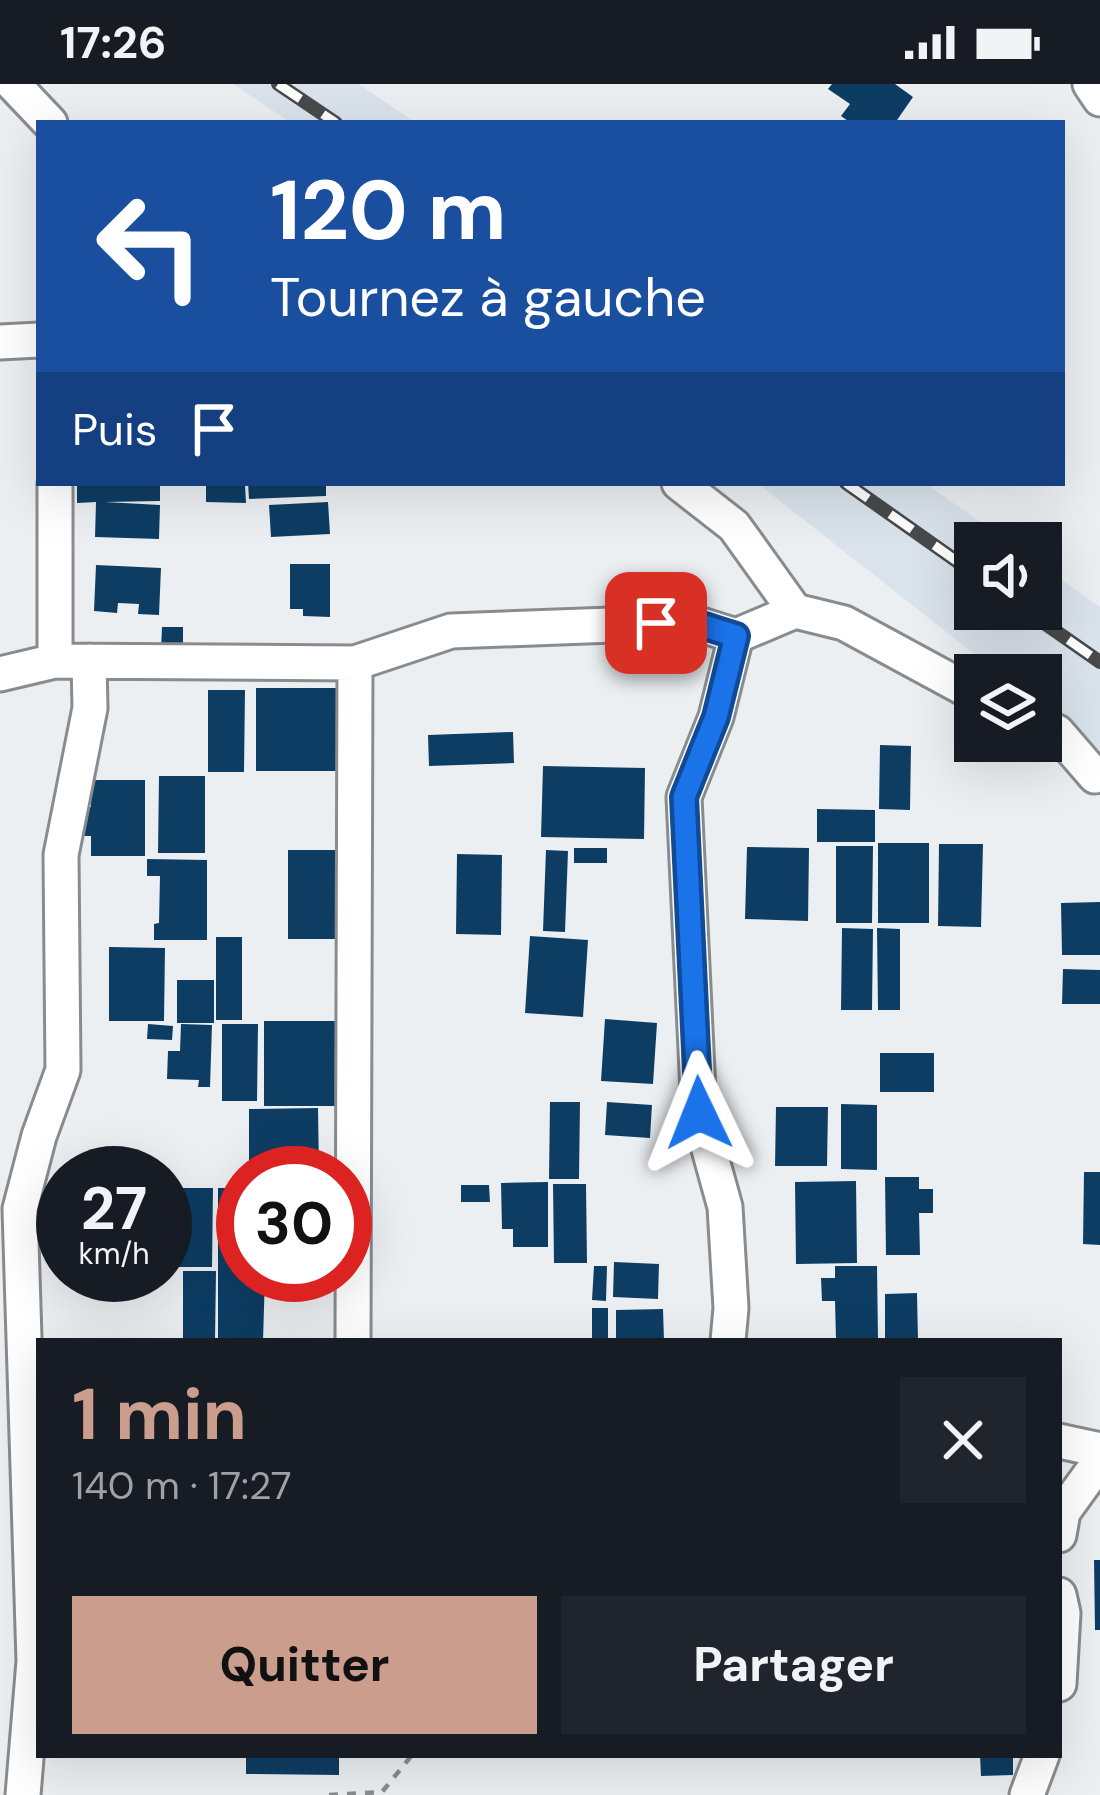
<!DOCTYPE html>
<html lang="fr">
<head>
<meta charset="utf-8">
<style>
  body { margin:0; font-family:"DM Sans",sans-serif; background:#20242c; color:#f1f3f6; height:100vh; display:flex; flex-direction:column; font-size:45px; white-space:nowrap }
  * { box-sizing:border-box; margin:0 }
  p { font-size:39px; color:#9ea1a6 }
  .icon { flex:none; width:66px; height:66px; fill:none; stroke:currentColor; stroke-width:2; stroke-linecap:round; stroke-linejoin:round }
  .map { position:relative; flex:1; overflow:hidden }
  .sheet { position:absolute; left:36px; top:1254px; width:1026px; height:420px; display:flex; flex-direction:column; background:#171b24; border-radius:0px; box-shadow:0 12px 48px #0002 }
  .sheet>* { flex:none }
  .top-card { position:absolute; left:36px; top:36px; width:1029px; height:366px; border-radius:0px; box-shadow:0 12px 48px #0002; background:#1a4fa0; color:#fff; overflow:hidden }
  .tools { position:absolute; left:954px; top:438px; display:grid; gap:24px }
  .tools a { display:grid; place-items:center; width:108px; height:108px; border-radius:0px; background:#171b24; box-shadow:0 12px 48px #0002; font-size:60px }
  .speed { position:absolute; left:36px; top:1062px; display:flex; gap:24px; font-size:60px; font-weight:700; text-align:center }
  .speed>* { display:grid; place-content:center; width:156px; height:156px; border-radius:50%; background:#171b24; box-shadow:0 12px 48px #0002; line-height:1 }
  .speed small { font-size:30px; font-weight:400 }
  .speed .limit { border:18px solid #d22; background:#fff; color:#111 }
  .pin { position:absolute; display:grid; place-items:center; width:102px; height:102px; color:#fff; margin:-51px; border-radius:24px; box-shadow:0 6px 18px #0006 }
  .me { position:absolute; width:132px; margin:-66px; rotate:358deg; stroke-linejoin:round; filter:drop-shadow(0 0 9px #0008) }
  .turn { display:flex; align-items:center; gap:42px; height:252px; padding:0 36px; font-size:54px }
  .turn .icon { width:156px; height:156px; stroke-width:2.5 }
  .turn b { display:block; font-size:84px; line-height:102px }
  .then { display:flex; align-items:center; height:114px; padding:0 36px; background:#0003; gap:24px; font-size:45px }
  .round { display:grid; place-items:center; flex:none; width:126px; height:126px; border-radius:0px; background:#20242c }
  .head { display:flex; align-items:center; justify-content:space-between; height:204px; padding:0 36px }
  h1 { font-size:72px; font-weight:700; line-height:90px; color:#ca9d8d }
  .action { display:flex; gap:24px; margin-top:auto; padding:24px 36px }
  .action a { flex:1; height:138px; border-radius:0px; background:#ca9d8d; color:#111; font-size:48px; font-weight:700; line-height:138px; text-align:center }
  .action a+a { background:#20242c; color:#f1f3f6 }
  .status { display:flex; justify-content:space-between; align-items:center; height:84px; padding:0 60px; background:#171b24; direction:ltr }
  .status svg { height:33px; fill:currentColor }
  .map>svg:first-child { display:block }
  .built { fill:#dae3ec }
  .building { fill:#0e3d64 }
  .lines { fill:none; stroke-linecap:round; stroke-linejoin:round }
  .minor-casing { stroke:#898c8f; stroke-width:39 }
  .path { stroke:#8a8c8e; stroke-width:4.5; stroke-dasharray:9 9; stroke-linecap:butt }
  .minor { stroke:#fff; stroke-width:33 }
  .rail-casing { stroke:#48494b; stroke-width:14 }
  .rail { stroke:#fff; stroke-width:9; stroke-dasharray:27; stroke-linecap:butt }
  .route-casing { stroke:#114b97; stroke-width:30 }
  .route { stroke:#1a73e8; stroke-width:21 }
</style>
</head>
<body>
<div class="status"><b>17:26</b><svg viewBox="0 0 49 12"><path d="M0 12V9h3v3zM5 12V6h3v6zM10 12V3h3v9zM15 12V0h3v12zM26 1h20v11H26zM47 4h2v5h-2z"/></svg></div>
<div class="map">
<svg width="1100" height="1711" viewBox="0 0 1100 1711">
  <rect width="100%" height="100%" fill="#eceff2"/>
  <path class="built" d="M233,0H359L416,39H291Z
    M757,399H925L1010,459H975V525H1041V481L1100,523V668L1041,622V591H1001Z"/>
  <path class="building" d="M832,0H895L913,13L895,39H851L841,32L850,20L828,5Z
    M77,399H160V417L105,418L160,421L159,455L95,453L96,418L77,419Z
    M248,399H326V412L249,415Z
    M206,401H245L246,419L206,418Z
    M328,418L330,450L271,453L269,421Z
    M290,480H330V533L303,532V525H290Z
    M96,481L161,484L159,531L138,530L139,520L118,519L117,529L94,527Z
    M162,543H183V567L161,566Z
    M256,604H337V687H256Z
    M208,606H245L244,688H208Z
    M513,648L514,679L429,682L428,651Z
    M880,661L911,662L910,726L879,725Z
    M543,682L645,684L644,755L541,753Z
    M159,692H205V769H158Z
    M91,696H145V772H91V752H81V723H91Z
    M817,725L875,726V758H817Z
    M878,759H929V839H878Z
    M939,760H983L981,843L938,842Z
    M836,762H873L872,839H836Z
    M747,763L809,764L808,837L745,835Z
    M574,764H607V779H574Z
    M288,766H341L342,855H288Z
    M546,766L568,767L565,848L543,847Z
    M457,770L502,771L501,851L456,850Z
    M147,775L207,776V856H154V840L159,839L160,792H147Z
    M1100,818V871H1062L1061,819Z
    M842,844L873,845L872,926H841Z
    M877,844L900,845V926H878Z
    M530,852L588,856L583,933L525,929Z
    M216,853H242V936H216Z
    M109,863L165,864L164,937H109Z
    M1063,885L1100,886V920H1062Z
    M177,896H214V939H177Z
    M605,935L657,939L653,1000L601,997Z
    M264,937H336V1022H264Z
    M148,940L173,942L172,956L147,955Z
    M181,940L212,941L210,1003H198L199,996L167,995L168,967H180Z
    M222,940H258L257,1017H222Z
    M880,969H934V1008H880Z
    M550,1018H580L579,1095H549Z
    M607,1018L652,1021L650,1054L605,1051Z
    M841,1020L877,1021V1086L841,1085Z
    M776,1023H828L827,1082H775Z
    M318,1024L319,1089H249V1025Z
    M1084,1088H1100V1161L1083,1160Z
    M885,1093H919V1105H933V1129H919L920,1171H886Z
    M856,1097L857,1179L796,1180L795,1098Z
    M548,1098V1163H513V1145H502L501,1099Z
    M553,1100H586L587,1179H554Z
    M461,1101H489L490,1118H461Z
    M178,1104H213L212,1183H179Z
    M218,1104H243V1191H265L263,1257H218Z
    M614,1178L659,1180L658,1215L613,1213Z
    M594,1182H607L606,1217L592,1216Z
    M835,1182H877L878,1255H836L835,1217H822L821,1194H835Z
    M183,1187H216L215,1257H183Z
    M917,1209L918,1257H885V1210Z
    M592,1224H608V1257H592Z
    M663,1225L664,1257H616V1226Z
    M1094,1476H1100V1546H1095Z
    M246,1671H339V1691L246,1690Z
    M980,1671H1013V1691L981,1692Z"/>
  <g class="lines">
    <defs>
      <path id="minor" d="M13,0L50,39
        M1090,0L1100,15
        M0,258L39,256
        M55,399V577
        M679,399L734,442L795,527
        M0,590L55,577L355,579L451,547L692,538L736,552L795,527L844,539L975,610
        M1041,642L1057,648L1095,692L1100,691
        M353,1257L355,579
        M728,1257L731,1224L725,1123L699,1029L684,713L716,633L736,552
        M1059,1357L1100,1366
        M1059,1451L1063,1428L1100,1377
        M1059,1511L1063,1529L1059,1600
        M23,1711L34,1577L20,1125L39,1052L63,986L61,771L90,624L89,577
        M1027,1711L1042,1671"/>
    </defs>
    <use href="#minor" class="minor-casing"/>
    <path class="path" d="M329,1711L382,1708L412,1671"/>
    <use href="#minor" class="minor"/>
    <defs>
      <path id="rail" d="M278,0L336,39
        M846,399L975,490
        M1024,525L1100,578"/>
    </defs>
    <use href="#rail" class="rail-casing"/>
    <use href="#rail" class="rail"/>
  </g>
  <g class="lines">
    <defs>
      <path id="route" d="M656,539L692,538L736,552L716,633L684,713L699,1029"/>
    </defs>
    <use href="#route" class="route-casing"/>
    <use href="#route" class="route"/>
  </g>
</svg>
<div class="tools">
<a><svg class="icon" aria-label="sound" viewBox="0 0 24 24"><path d="M4 9h4l5-4v14l-5-4H4zM17 9q2 3 0 6"/></svg></a>
<a><svg class="icon" aria-label="layers" viewBox="0 0 24 24"><path d="M12 4l9 5-9 5-9-5zM3 14l9 5 9-5"/></svg></a>
</div>
<div class="speed"><div>27<small>km/h</small></div><div class="limit">30</div></div>
<div class="pin" style="left:656px;top:539px;background:#d93025"><svg class="icon" aria-label="arrive" viewBox="0 0 24 24"><path d="M6 21V4h12l-3 4 3 4H6"/></svg></div>
<svg class="me" style="left:699px;top:1029px" viewBox="-20 -20 40 40"><path d="M0-17L14 15 0 8-14 15z" fill="#1a73e8" stroke="#fff" stroke-width="4"/></svg>
<div class="top-card">
<div class="turn"><svg class="icon" aria-label="left" viewBox="0 0 24 24"><path d="M17 20v-9H6M10 6l-5 5 5 5"/></svg><div><b>120 m</b>Tournez à gauche</div></div>
<div class="then">Puis<svg class="icon" aria-label="arrive" viewBox="0 0 24 24"><path d="M6 21V4h12l-3 4 3 4H6"/></svg></div>
</div>
<section class="sheet">
<div class="head"><div><h1>1 min</h1><p>140 m · 17:27</p></div><a class="round"><svg class="icon" aria-label="close" viewBox="0 0 24 24"><path d="M6 6l12 12M18 6L6 18"/></svg></a></div>
<div class="action"><a>Quitter</a><a>Partager</a></div>
</section>
</div>
</body>
</html>
